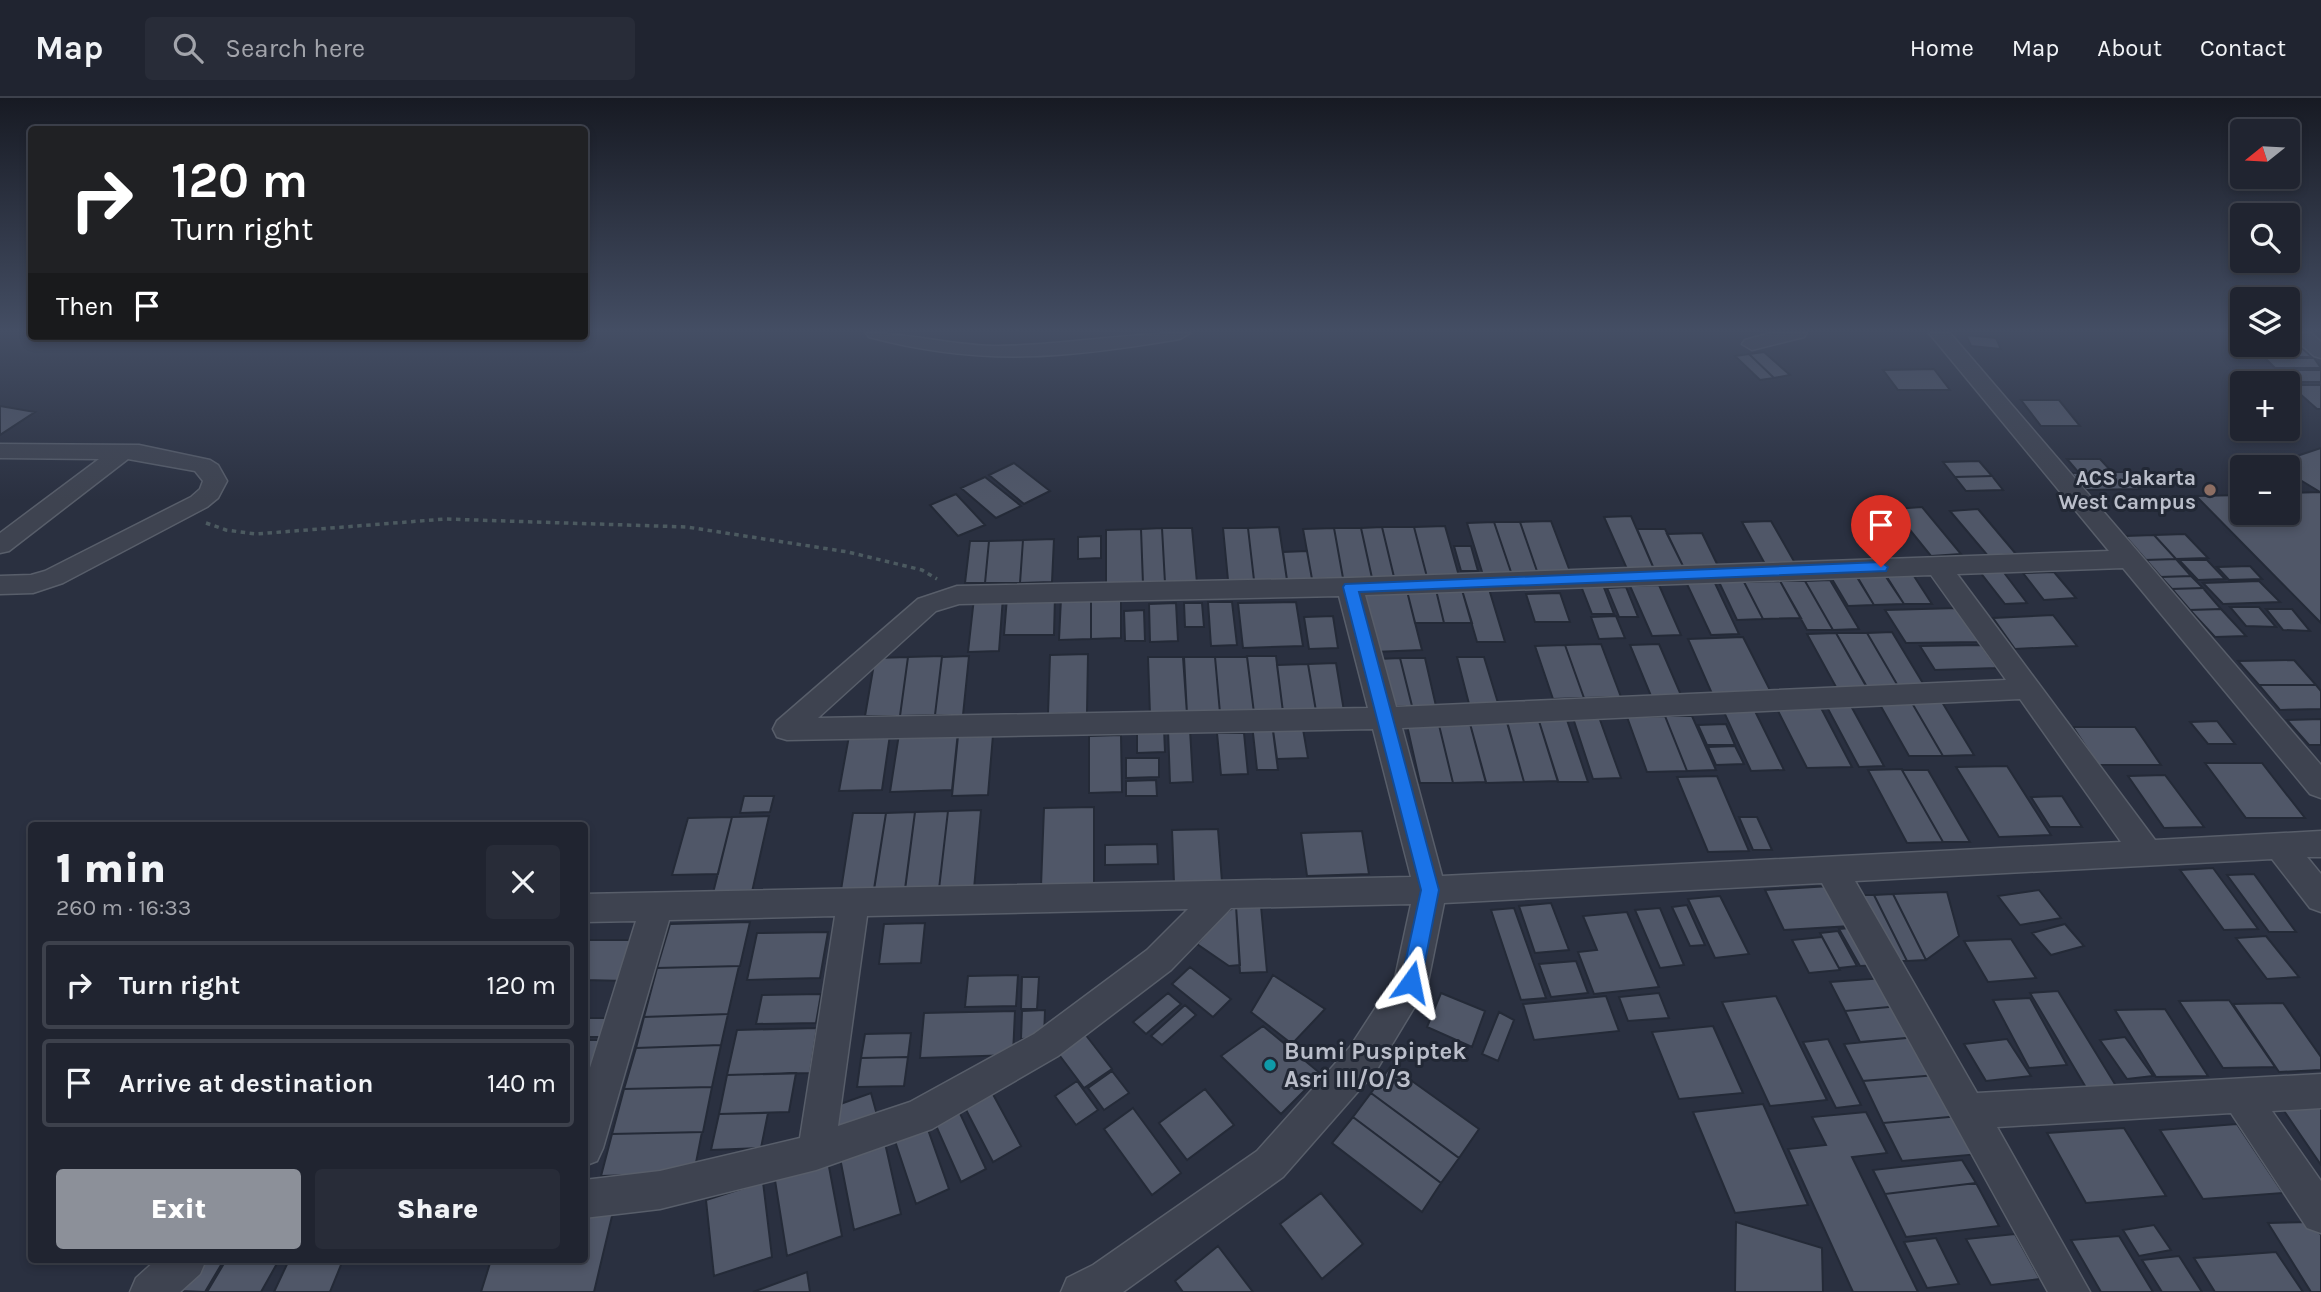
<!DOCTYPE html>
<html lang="en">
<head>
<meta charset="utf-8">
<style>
  body { margin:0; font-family:Karla,sans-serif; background:#282c38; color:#f1f3f6; height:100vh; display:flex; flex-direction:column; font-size:26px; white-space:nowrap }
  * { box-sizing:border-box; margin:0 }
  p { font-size:23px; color:#a2a4ab }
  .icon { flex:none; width:38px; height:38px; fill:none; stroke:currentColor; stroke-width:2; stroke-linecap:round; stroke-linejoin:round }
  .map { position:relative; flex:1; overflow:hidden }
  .drawer { position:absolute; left:28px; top:724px; width:560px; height:441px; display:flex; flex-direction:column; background:#202430; border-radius:7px; box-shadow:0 4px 10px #0003,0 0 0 2px #3d414c }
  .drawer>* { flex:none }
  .top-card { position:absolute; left:28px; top:28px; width:560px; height:214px; border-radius:7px; box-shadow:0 4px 10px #0003,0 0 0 2px #3d414c; background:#202124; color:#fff; overflow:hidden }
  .needle { width:46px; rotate:252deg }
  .buttons { position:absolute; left:2230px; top:21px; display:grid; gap:14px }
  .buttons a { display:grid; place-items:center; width:70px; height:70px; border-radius:7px; background:#202430; box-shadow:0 4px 10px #0003,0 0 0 2px #3d414c; font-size:35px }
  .pin { position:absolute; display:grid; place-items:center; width:60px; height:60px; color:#fff; margin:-72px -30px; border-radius:50% 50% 50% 0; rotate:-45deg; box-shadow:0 0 7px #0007 }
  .pin .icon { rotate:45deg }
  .me { position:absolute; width:77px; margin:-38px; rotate:12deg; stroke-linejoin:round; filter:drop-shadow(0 0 5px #0008) }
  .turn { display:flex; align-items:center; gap:24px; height:147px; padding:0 28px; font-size:32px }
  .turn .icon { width:91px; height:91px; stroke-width:2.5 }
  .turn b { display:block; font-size:49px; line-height:60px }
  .then { display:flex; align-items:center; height:66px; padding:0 28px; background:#0003; gap:14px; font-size:26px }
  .round { display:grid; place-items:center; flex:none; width:74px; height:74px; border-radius:7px; background:#282c38 }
  .summary { display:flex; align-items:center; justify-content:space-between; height:119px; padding:0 28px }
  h1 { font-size:42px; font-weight:800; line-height:52px }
  .button { display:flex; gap:14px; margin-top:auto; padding:14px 28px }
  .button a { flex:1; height:80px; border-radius:7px; background:#8c9099; color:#fff; font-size:28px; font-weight:800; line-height:80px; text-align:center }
  .button a+a { background:#282c38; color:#f1f3f6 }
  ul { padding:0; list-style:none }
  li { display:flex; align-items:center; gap:21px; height:88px; margin:0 14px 10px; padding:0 14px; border:4px solid #3d414c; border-radius:7px }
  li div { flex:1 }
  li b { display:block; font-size:26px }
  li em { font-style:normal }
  header { display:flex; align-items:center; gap:42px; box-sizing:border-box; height:98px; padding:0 35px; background:#202430; border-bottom:2px solid #3d414c }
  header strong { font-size:33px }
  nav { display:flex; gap:38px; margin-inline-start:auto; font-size:24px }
  .search { width:490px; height:63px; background:#282c38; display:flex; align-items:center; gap:18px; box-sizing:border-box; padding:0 24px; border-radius:7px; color:#a2a4ab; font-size:26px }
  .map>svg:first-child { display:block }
  .building { fill:#505768; stroke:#242a37; stroke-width:2 }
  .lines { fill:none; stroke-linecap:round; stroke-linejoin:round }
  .minor-casing { stroke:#585e6a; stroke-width:3 }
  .path { stroke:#4c5a60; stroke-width:3.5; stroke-dasharray:4.5 4.5; stroke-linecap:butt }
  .minor { fill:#3e4350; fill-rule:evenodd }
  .route { fill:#1a73e8; stroke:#114b97; stroke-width:2 }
  .education-dot { fill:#8d6e63; stroke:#222835; stroke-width:2.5 }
  .culture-dot { fill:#0f9aa8; stroke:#222835; stroke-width:2.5 }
  .labels { text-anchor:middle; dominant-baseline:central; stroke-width:6; stroke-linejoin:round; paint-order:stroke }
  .poi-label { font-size:21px; font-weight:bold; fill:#babeca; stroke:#222835; text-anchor:end }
  .near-poi-label { font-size:24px; font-weight:bold; fill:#babeca; stroke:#222835; text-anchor:start }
</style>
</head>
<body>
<header>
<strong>Map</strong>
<div class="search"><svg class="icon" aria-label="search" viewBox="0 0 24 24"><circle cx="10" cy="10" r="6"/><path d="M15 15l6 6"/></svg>Search here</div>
<nav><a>Home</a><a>Map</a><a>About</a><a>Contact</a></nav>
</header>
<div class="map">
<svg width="2321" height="1194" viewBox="0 0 2321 1194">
  <rect width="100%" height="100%" fill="#2a3040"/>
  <path class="building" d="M1966,237L1996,240L2001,251L1971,248Z
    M2297,246L2312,259H2255L2241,247Z
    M1764,254L1790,277L1774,280L1749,256Z
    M1749,256L1774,280L1760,282L1735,258Z
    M2265,260H2314L2321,270H2275Z
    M1934,271L1950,292H1898L1883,272Z
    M2278,272H2321V284H2291Z
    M2290,287H2321V311H2317Z
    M2021,302H2059L2080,328H2041Z
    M0,308L35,314L0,337Z
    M2321,350V525L2196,398L2242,397V415H2287V395L2320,394L2287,374L2299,370L2285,362Z
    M2067,361H2100L2112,374H2125L2140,391L2086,392L2071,375H2079Z
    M1979,363L1992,378L1955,379L1943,364Z
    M1014,365L1050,393L1024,406L989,377Z
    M1992,378L2003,392L1966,393L1955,379Z
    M985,379L1021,408L996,420L961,390Z
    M956,396L985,427L958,438L930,407Z
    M1922,409L1961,456L1931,458L1893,411Z
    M1978,411L2016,456L1988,458L1950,413Z
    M1631,418L1654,471H1627L1604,419Z
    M1551,423L1571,476H1538L1520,424Z
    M1771,423L1795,465L1765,466L1742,424Z
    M1494,424H1520L1538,476L1512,477Z
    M1494,424L1512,477H1483L1467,425Z
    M1445,428L1459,478L1427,479L1414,429Z
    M1279,429L1287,482H1254L1248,430Z
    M1382,429H1414L1427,479H1394Z
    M1382,429L1394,479L1372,480L1361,430Z
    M1162,430H1192L1197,485H1165Z
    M1162,430L1165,485L1143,486L1141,431Z
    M1223,430H1248L1254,482H1228Z
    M1334,430H1361L1372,480H1343Z
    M1334,430L1343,480L1312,481L1303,431Z
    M1141,431L1143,486H1106V432Z
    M1637,431H1665L1684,470L1654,471Z
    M1702,435L1719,470H1684L1667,436Z
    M2185,436L2208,460L2176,461L2154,437Z
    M2154,437L2176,461L2146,462L2125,438Z
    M1101,438V460L1078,461V439Z
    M1054,441L1052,484L1020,485L1023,442Z
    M1023,442L1020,485H985L989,443Z
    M970,443H989L985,485H965Z
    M1454,448H1471L1478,473H1461Z
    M1307,453L1312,481L1287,482L1283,454Z
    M2176,461L2191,478L2161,479L2146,462Z
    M2179,462H2207L2225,481L2198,482Z
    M2250,468L2262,481L2229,482L2217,469Z
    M2002,472L2027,505L2005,506L1980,474Z
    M2054,474L2076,500L2044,502L2023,475Z
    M1855,475L1874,507L1848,508L1829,476Z
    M1912,475L1932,506H1904L1885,476Z
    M1855,476H1884L1904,506L1874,507Z
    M2191,478L2203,490L2172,491L2161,479Z
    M1830,482L1859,531L1833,532L1805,483Z
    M1714,483L1739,536L1711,537L1686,484Z
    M1780,483L1801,520L1763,521L1744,484Z
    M1780,483H1805L1833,532H1807Z
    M2259,483L2280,504L2223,506L2203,485Z
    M1719,484H1744L1763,521L1737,522Z
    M1603,487L1614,516H1592L1581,488Z
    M1659,487L1681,537L1652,538L1630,488Z
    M1626,489L1638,519H1619L1607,490Z
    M2203,490L2221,511L2190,512L2172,491Z
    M1489,491L1505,544H1477L1462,492Z
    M1436,492L1444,525H1415L1407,493Z
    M1436,492H1462L1472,525H1444Z
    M1407,493L1422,552L1373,554L1360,494Z
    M1560,495L1570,524H1535L1526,496Z
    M1055,498L1054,537H1004L1007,499Z
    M1003,499L999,553L968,554L974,500Z
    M1121,499V540L1091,541V500Z
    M1061,500H1091V541L1059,542Z
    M1208,504H1232L1237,547L1211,548Z
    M1296,504L1303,548L1243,550L1238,505Z
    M1176,505L1178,543L1150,544L1149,506Z
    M1184,505H1202L1204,529H1185Z
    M2230,509H2259L2276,529L2246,528Z
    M1958,510L1980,544L1906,545L1885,512Z
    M2221,511L2246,538L2215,539L2190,512Z
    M2266,511H2292L2310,533L2283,532Z
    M1144,512L1145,543H1125L1124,513Z
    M2053,517L2077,548L2015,551L1993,520Z
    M1333,518L1338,550L1309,551L1304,519Z
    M1616,518L1625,540L1599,541L1591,519Z
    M1892,534L1924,587L1898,588L1867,535Z
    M1836,535H1867L1898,588H1866Z
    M1836,535L1867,589H1836L1807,536Z
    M1743,539L1772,596L1713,598L1688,541Z
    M1601,546L1621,599L1584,600L1565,547Z
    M1659,546L1681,597L1651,598L1630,547Z
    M1565,547L1584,600L1553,601L1535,548Z
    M1981,547L1997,570L1935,572L1920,548Z
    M1088,556L1087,615L1048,616L1050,557Z
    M942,558L935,617L900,618L908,559Z
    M969,558L963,617H935L942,559Z
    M1247,558H1276L1283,614L1254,615Z
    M908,559L900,618H865L875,560Z
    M1148,559H1184L1187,616L1150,617Z
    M1183,559H1215L1220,615L1187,616Z
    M1215,559H1247L1254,615H1220Z
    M1457,559H1484L1498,605L1469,606Z
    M1400,560H1425L1436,608H1412Z
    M1400,560L1412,608L1388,609L1378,561Z
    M2294,562L2316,587H2259L2238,563Z
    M1336,565L1344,613H1316L1308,566Z
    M1308,566L1316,613L1283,614L1277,567Z
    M2259,587H2316L2321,593V611L2280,612Z
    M1942,604L1974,657L1943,658L1912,605Z
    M1879,605H1912L1943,658H1909Z
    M1820,608L1852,669L1807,670L1776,609Z
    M1851,608L1884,668L1859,669L1827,609Z
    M1754,611L1784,672L1751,673L1723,612Z
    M1665,618L1687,673L1647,674L1627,619Z
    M1665,618H1692L1716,672L1687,673Z
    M1566,619L1588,684H1558L1538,620Z
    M1599,619L1621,680L1593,681L1573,620Z
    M1506,620H1538L1558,683L1524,684Z
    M1506,621L1524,684L1486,685L1469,622Z
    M2321,621V647H2309L2287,622Z
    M1469,622L1486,684L1453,685L1438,623Z
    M1406,623H1438L1453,685H1420Z
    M2217,623L2235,646H2208L2190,624Z
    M1272,625L1278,672H1257L1252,626Z
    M1726,626L1735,647H1707L1698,627Z
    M2073,629H2135L2161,667H2098Z
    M1137,630H1164L1165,654L1137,655Z
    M1190,631L1193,684L1170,685L1168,632Z
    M1303,631L1308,660L1277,661L1273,632Z
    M958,634L952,692L890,694L899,636Z
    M1217,635H1244L1248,676L1221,677Z
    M890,637L882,692L839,693L849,638Z
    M993,637L988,697L952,698L958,638Z
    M1121,637L1122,694L1089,695V638Z
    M1735,648L1744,666L1716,667L1708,649Z
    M1126,660H1159V679L1126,680Z
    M2205,665H2262L2305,720H2246Z
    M2007,668L2051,737L1999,739L1956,669Z
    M1902,671V672L1943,744L1907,745L1868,672Z
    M1902,672H1928L1970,744H1943Z
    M2165,677L2204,729L2164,730L2128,678Z
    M1717,678L1749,753L1708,754L1677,679Z
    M1156,682L1157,698H1126V683Z
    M744,698H774L770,714L740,715Z
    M2062,698L2082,729H2050L2031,699Z
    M1094,709V787L1041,788L1044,710Z
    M981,712L974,791H939L948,713Z
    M948,713L939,791L905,792L915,714Z
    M915,714L905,791L874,792L886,715Z
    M853,715H886L874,791L841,792Z
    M769,718L752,794L713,795L732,719Z
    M732,719L718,776L672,777L688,720Z
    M1739,719H1757L1772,752H1753Z
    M1218,731L1222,784L1174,785L1172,732Z
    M1362,733L1369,776L1307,778L1301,735Z
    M1157,746L1158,766L1105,767V747Z
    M2213,770L2258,831L2224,832L2180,772Z
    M2254,776L2296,834H2269L2227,777Z
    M1830,788L1851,828L1784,832L1765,792Z
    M2039,792L2061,820L2020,827L1998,798Z
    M1947,794L1959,838L1926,862L1893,796Z
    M1893,796L1926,862L1907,863L1874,797Z
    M1860,797H1874L1907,863H1893Z
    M1720,798L1749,856L1715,860L1688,801Z
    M1551,805L1569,852L1535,855L1519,808Z
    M1687,807L1705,847L1690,848L1672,809Z
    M1236,808L1240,867L1229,868L1197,846L1221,818Z
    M1236,808H1261L1267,874L1240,875Z
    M1514,810L1546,900L1521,902L1491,812Z
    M1660,810L1684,867L1660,870L1635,812Z
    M1627,814L1659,889L1594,896L1578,854L1597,852L1583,818Z
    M750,824L740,868L657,870L670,826Z
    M925,825L921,865L879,866L884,826Z
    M2065,826L2084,848L2051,857L2032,835Z
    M1859,829L1881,867L1860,868L1839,831Z
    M1838,833L1857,868L1839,870L1820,835Z
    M828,834L820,880L747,882L757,835Z
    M2266,838L2299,879L2267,881L2236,840Z
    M1822,839L1840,872L1809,875L1792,842Z
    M2011,841L2036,880L1988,884L1964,843Z
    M584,842H639L625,883L584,882Z
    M1576,863L1588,895L1551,899L1539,866Z
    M739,868L728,916L644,919L657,870Z
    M1190,869L1231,901L1213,919L1172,886Z
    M1018,877L1016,908L965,909L968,878Z
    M1273,877L1325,911L1292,946L1251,914Z
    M1022,879H1039L1037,911H1021Z
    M1884,880L1900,908L1845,913L1830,884Z
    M2058,893L2118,991L2088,993L2030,895Z
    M1168,895L1181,906L1146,936L1133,924Z
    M1441,895L1485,913L1472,949L1427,929Z
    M1659,895L1669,920L1628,923L1619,899Z
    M821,896L816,925L756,926L762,897Z
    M1606,898L1619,933L1534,942L1523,906Z
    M1776,898L1827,1002L1770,1008L1722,904Z
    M2030,900L2067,967L2029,970L1993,902Z
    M2229,902L2275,969L2223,970L2179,903Z
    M2283,905L2321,959V972L2279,974L2233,906Z
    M1185,907L1196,917L1162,947L1151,938Z
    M1900,908L1917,939L1860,944L1845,913Z
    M2165,911L2208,978L2156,979L2115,912Z
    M1045,912L1044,940L1021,941L1022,913Z
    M1015,913L1013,957L920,960L924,915Z
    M1499,914L1514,922L1498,963L1482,956Z
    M728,916L721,947L636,950L644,919Z
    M584,920H610L603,939H584Z
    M1263,928L1321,976L1281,1016L1221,958Z
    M1713,928L1743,995L1679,1001L1652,934Z
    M817,930L810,975L727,977L737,932Z
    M911,935L908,959L861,960L865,936Z
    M1085,936L1112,971L1084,990L1057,954Z
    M1917,939L1937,977L1863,983L1844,946Z
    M2125,939L2153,978L2127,981L2100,942Z
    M1828,941L1861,1007L1836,1010L1803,944Z
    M2007,941L2031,978L1986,983L1964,946Z
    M584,942H607L584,1000Z
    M721,947L712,989L624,991L636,950Z
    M908,959L904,988L857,989L861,960Z
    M1391,968L1479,1031L1459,1060L1371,995Z
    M1112,973L1129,995L1104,1012L1088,990Z
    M796,975L789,1014L719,1016L727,977Z
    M1937,977L1960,1018L1883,1025L1863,983Z
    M1077,983L1098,1012L1076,1027L1055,998Z
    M712,989L703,1034L612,1036L624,991Z
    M989,989L1021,1048L993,1064L962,1004Z
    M1205,991L1234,1027L1187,1062L1159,1025Z
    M871,995L877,1017L837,1031L832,1009Z
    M1371,995L1459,1060L1441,1085L1353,1019Z
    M2321,1002V1067L2278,1004Z
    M1763,1006L1808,1107L1735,1115L1693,1014Z
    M957,1009L986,1071L961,1084L933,1021Z
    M1133,1010L1181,1075L1152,1097L1104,1031Z
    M1866,1014L1887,1055L1852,1059L1918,1194H1853L1788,1051L1826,1047L1812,1019Z
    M768,1015L761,1050L711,1052L719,1016Z
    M1960,1018L1980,1056L1902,1063L1883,1025Z
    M1353,1019L1441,1085L1422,1114L1332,1045Z
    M926,1026L949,1091L916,1106L894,1040Z
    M2237,1026L2283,1095L2203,1101L2160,1032Z
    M2124,1030L2166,1098L2086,1105L2047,1035Z
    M702,1034L694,1075L601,1078L612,1036Z
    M885,1045L901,1116L854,1132L840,1060Z
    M827,1058L842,1138L787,1158L774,1076Z
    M1962,1062L1976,1085L1885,1096L1873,1072Z
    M763,1084L772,1159L714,1178L706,1102Z
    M1976,1085L1999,1128L1906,1139L1885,1096Z
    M1321,1095L1363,1146L1322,1181L1280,1126Z
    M613,1114L594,1194H481L491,1162H584V1116Z
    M1736,1124L1822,1150L1823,1194H1735Z
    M2312,1124L2321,1137V1194H2311L2268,1125Z
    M2154,1127L2171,1152L2139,1158L2123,1132Z
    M2015,1136L2040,1181L1991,1187L1966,1141Z
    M2119,1138L2153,1194H2101L2071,1142Z
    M1936,1140L1959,1186L1927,1190L1904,1144Z
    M1218,1148L1253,1194H1183L1175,1183Z
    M2276,1154L2303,1194H2215L2194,1160Z
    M2179,1158L2202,1194H2162L2142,1162Z
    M199,1162H224L205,1194L180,1193Z
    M226,1162H279L261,1194H207Z
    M289,1162H343L330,1194H274Z
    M807,1174L810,1194H753Z"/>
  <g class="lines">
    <defs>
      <path id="minor" d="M866,235C909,235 950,247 993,248C1059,248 1124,235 1190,235L1180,241C1067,260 981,269 869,239Z
        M1771,235H1807L1804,239L1752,252L1742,246L1745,242Z
        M1929,235H1950L2321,667V700L2310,696L2123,470L1957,476L2155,742L2321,733V759H2307L2321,776V814L2310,810L2272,761L1855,783L1977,995L2321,976V1010L2272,1013L2321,1083V1135L2307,1130L2231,1015L1997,1029L2090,1194H2048L1822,785L1444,805L1428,884L1423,895L1376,973L1283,1079L1123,1194H1061L1067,1180L1093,1167L1257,1053L1350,949L1395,880L1411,806L1231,810L1171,872L1058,958L932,1031L816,1072L660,1111L584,1120V1082L660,1073L800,1040L835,818L669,822L603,1050L597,1063L584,1068V989L636,823L584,824V796L1411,779L1373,631L787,642L777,639L773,631L777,623L918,501L957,488L1350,480L2109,453ZM1931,477L2006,582L1396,609L1365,497ZM1339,498L1368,610L818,620L936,513L959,506ZM2020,601L2121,744L1442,778L1402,630ZM1188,811L1147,852L1034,936L910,1004L838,1028L867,818Z
        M2288,235H2311L2321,244V260L2314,258Z
        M0,346L139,347L210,362L218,367L227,383L218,400L207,409L63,485L33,495L0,496V478L31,477L45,473L191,399L200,391L203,383L195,373L128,361L9,453L0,455V435L99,361L0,360Z
        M156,1162H206L200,1176L180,1194H130L136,1180Z"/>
    </defs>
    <use href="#minor" class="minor-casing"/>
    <path class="path" d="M206,425L226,432L256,436L445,421L687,429L848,454L922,472L937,481"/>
    <use href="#minor" class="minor"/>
  </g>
  <linearGradient id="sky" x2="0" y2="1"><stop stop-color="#171a23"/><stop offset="0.58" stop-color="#444e64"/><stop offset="1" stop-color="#444e64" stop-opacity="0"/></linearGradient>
  <rect width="2321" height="402" fill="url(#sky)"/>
  <path class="route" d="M1881,464L1888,469L1886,473L1359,494L1439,792L1421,884L1418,890L1411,893L1404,890L1401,884L1421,792L1343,489L1345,486Z"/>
  <circle class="education-dot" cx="2210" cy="392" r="7"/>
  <circle class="culture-dot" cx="1270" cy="967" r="7"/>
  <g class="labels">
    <g class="poi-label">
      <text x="2196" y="380">ACS Jakarta<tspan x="2196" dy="24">West Campus</tspan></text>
    </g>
    <g class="near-poi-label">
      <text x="1284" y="953">Bumi Puspiptek<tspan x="1284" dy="28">Asri III/O/3</tspan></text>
    </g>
  </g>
</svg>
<div class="buttons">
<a><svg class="needle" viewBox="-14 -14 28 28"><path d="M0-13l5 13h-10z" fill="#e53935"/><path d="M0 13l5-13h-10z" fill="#a2a4ab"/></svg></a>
<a><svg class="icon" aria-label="search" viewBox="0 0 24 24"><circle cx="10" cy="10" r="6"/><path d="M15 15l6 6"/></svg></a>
<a><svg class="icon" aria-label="layers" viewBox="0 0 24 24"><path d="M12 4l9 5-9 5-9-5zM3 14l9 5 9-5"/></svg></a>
<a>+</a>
<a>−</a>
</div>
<div class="pin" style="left:1881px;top:469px;background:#d93025"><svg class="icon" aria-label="arrive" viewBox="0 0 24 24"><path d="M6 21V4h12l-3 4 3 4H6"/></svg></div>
<svg class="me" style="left:1411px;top:884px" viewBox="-20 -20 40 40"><path d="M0-17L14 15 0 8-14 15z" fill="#1a73e8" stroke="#fff" stroke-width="4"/></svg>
<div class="top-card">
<div class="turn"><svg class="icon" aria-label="right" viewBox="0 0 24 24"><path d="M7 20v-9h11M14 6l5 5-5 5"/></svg><div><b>120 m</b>Turn right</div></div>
<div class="then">Then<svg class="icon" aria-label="arrive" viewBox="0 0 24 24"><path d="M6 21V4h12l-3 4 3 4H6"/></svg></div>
</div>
<section class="drawer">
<div class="summary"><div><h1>1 min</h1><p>260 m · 16:33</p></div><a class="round"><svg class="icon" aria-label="close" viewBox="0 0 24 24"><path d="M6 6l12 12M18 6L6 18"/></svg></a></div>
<ul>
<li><svg class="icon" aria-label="right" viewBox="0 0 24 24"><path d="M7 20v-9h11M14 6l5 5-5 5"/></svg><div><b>Turn right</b></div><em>120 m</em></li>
<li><svg class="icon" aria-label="arrive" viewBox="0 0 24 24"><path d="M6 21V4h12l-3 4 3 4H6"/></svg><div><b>Arrive at destination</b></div><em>140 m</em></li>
</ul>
<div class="button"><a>Exit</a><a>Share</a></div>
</section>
</div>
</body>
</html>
